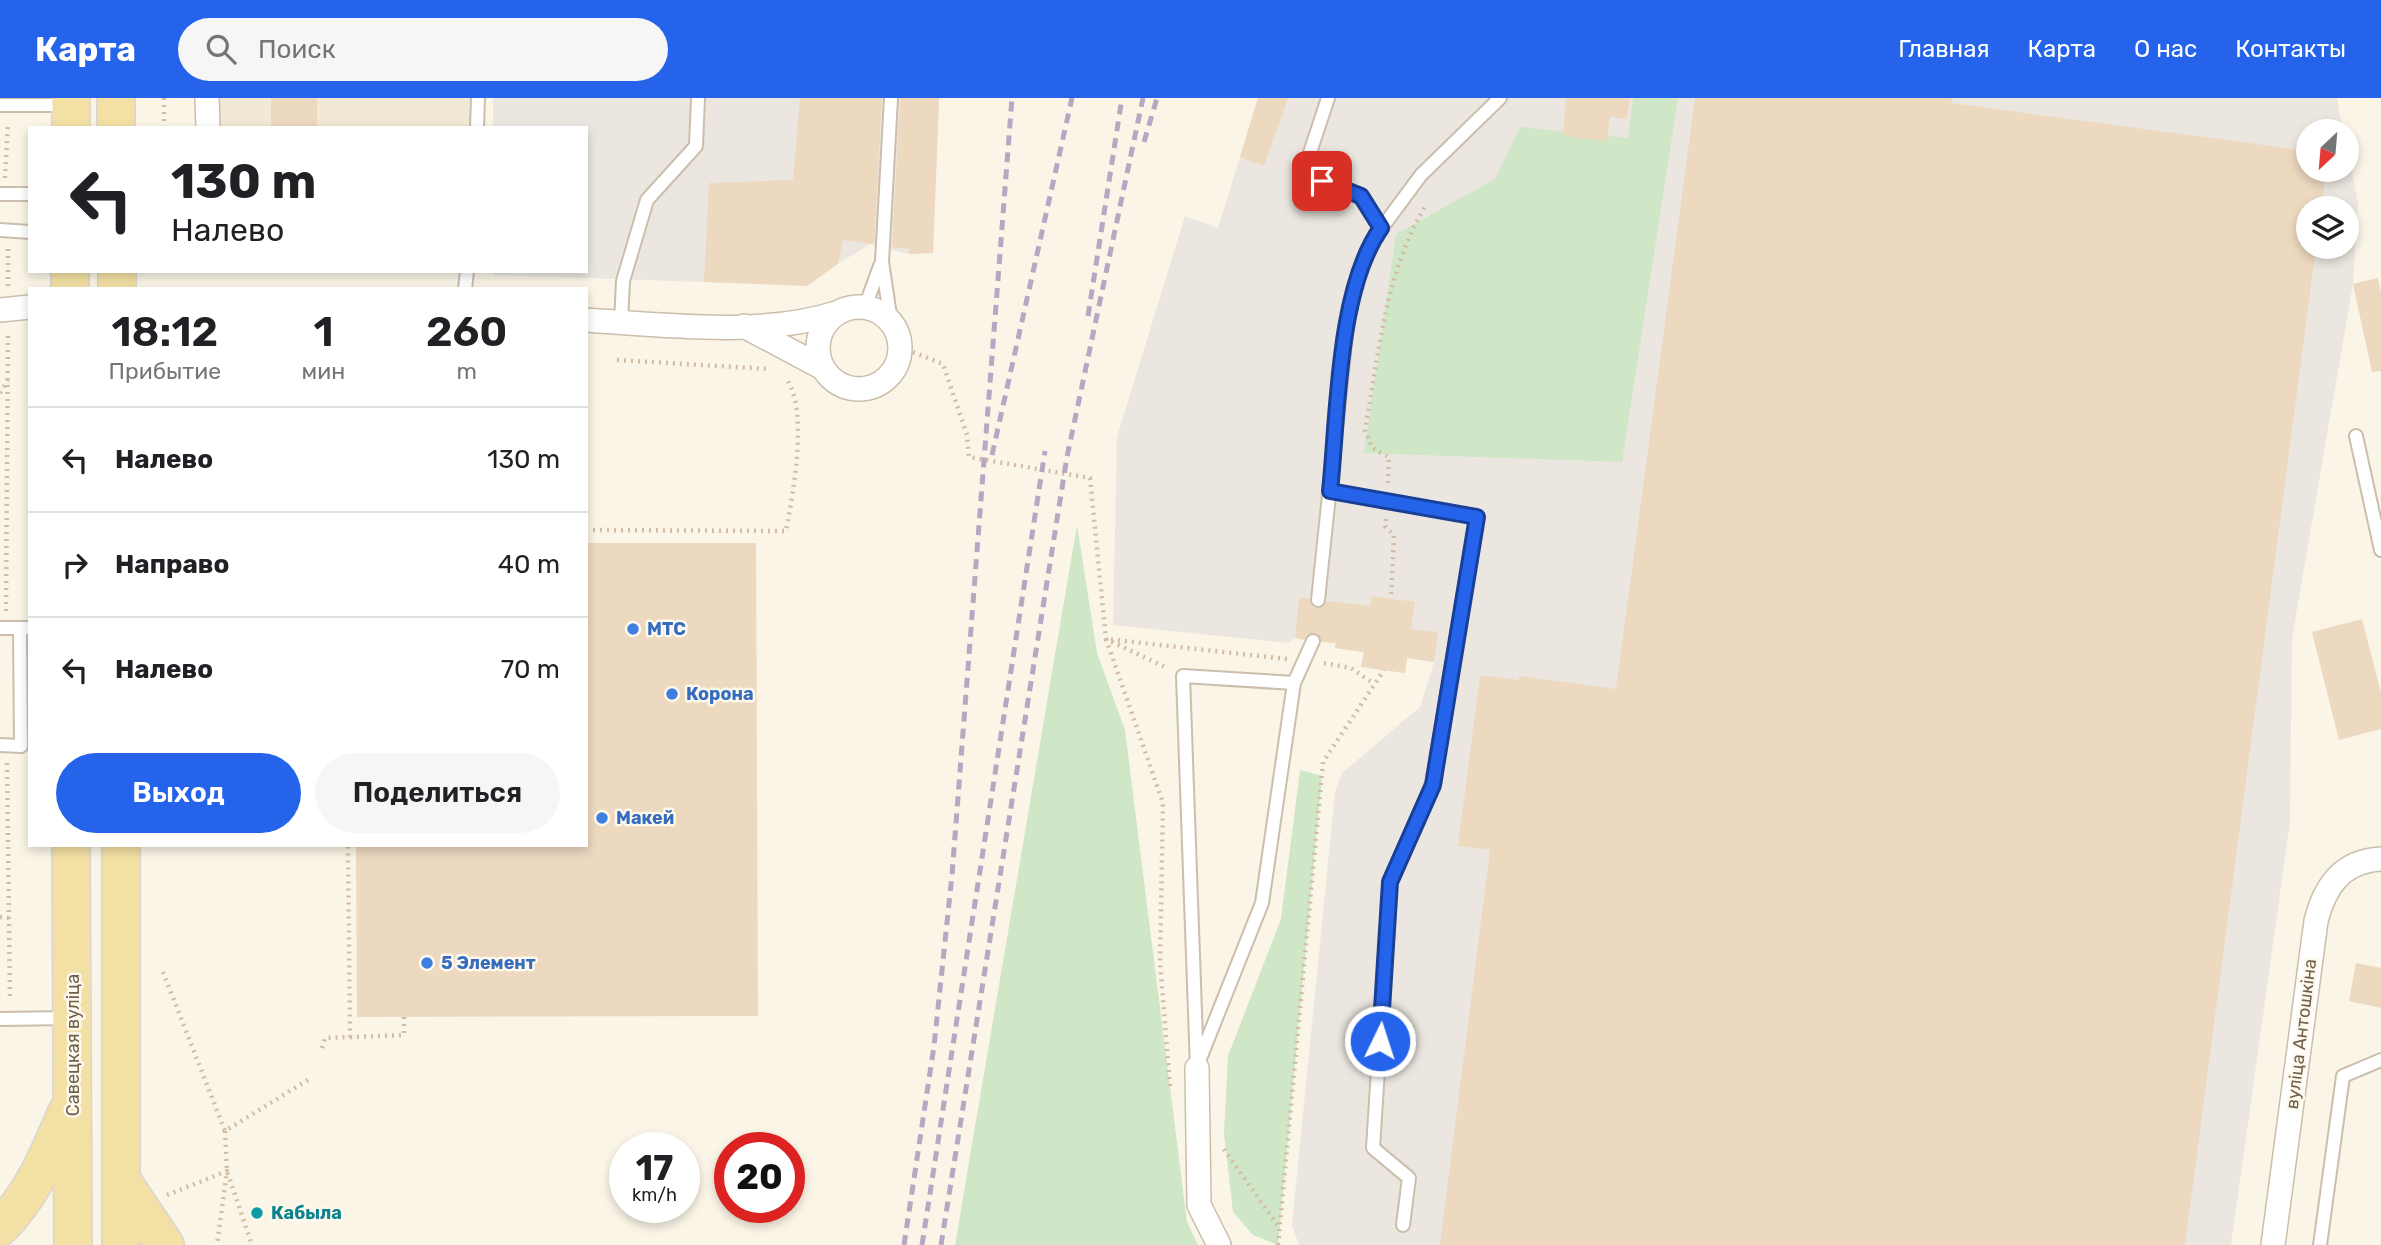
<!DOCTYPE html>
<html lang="ru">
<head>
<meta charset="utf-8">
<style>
  body { margin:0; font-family:Rubik,sans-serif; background:#f6f6f6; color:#202124; height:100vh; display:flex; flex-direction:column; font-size:26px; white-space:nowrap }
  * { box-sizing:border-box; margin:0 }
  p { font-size:23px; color:#757577 }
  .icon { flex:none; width:38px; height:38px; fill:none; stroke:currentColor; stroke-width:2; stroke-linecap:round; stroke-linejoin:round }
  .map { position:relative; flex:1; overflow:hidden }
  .panel { position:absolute; left:28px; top:189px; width:560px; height:560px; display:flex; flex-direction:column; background:#fff; border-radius:0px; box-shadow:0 4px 10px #0003 }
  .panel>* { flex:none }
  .banner { position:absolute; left:28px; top:28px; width:560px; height:147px; border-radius:0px; box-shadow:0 4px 10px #0003; background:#fff; color:#202124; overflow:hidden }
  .needle { width:46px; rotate:206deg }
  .controls { position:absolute; left:2296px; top:21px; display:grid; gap:14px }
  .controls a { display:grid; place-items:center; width:63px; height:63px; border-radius:50%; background:#fff; box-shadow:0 4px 10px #0003; font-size:35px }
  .speed { position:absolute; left:609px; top:1034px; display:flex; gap:14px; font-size:35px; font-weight:700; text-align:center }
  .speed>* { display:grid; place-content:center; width:91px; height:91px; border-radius:50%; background:#fff; box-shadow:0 4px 10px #0003; line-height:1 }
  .speed small { font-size:18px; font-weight:400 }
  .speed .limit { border:10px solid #d22; background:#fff; color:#111 }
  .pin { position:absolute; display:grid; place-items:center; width:60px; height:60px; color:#fff; margin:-30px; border-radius:14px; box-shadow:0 4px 10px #0006 }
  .me { position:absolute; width:77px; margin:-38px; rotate:4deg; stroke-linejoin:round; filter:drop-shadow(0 0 5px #0008) }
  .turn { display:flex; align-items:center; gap:24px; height:147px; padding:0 28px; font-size:32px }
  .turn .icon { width:91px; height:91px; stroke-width:2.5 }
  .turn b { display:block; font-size:49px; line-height:60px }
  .eta { display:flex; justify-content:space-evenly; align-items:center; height:119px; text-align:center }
  .eta b { font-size:42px; font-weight:600; line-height:49px }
  .button { display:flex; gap:14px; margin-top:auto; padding:14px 28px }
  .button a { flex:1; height:80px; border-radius:42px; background:#2563eb; color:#fff; font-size:28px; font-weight:600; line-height:80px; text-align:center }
  .button a+a { background:#f6f6f6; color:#202124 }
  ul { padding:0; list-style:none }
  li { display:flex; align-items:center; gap:21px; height:105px; padding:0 28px; border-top:2px solid #e0e0e0 }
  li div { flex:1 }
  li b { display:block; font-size:26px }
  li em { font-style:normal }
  header { display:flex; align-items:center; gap:42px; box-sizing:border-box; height:98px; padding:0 35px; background:#2563eb; color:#fff }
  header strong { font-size:33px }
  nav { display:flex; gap:38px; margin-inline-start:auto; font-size:24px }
  .search { width:490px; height:63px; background:#f6f6f6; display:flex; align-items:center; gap:18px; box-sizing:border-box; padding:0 24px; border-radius:38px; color:#757577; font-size:26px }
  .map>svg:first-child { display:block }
  .residential { fill:#f1e8d5 }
  .industrial { fill:#ebe7e0; fill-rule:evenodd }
  .green { fill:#cfe7c6 }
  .building { fill:#edd8c0 }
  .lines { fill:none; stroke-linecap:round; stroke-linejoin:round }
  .lane-casing { stroke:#cbbead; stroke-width:16 }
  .street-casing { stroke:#cbbead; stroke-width:26 }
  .primary-casing { stroke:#dad5d1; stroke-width:40 }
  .path { stroke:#d2bca4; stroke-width:4.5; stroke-dasharray:2 5; stroke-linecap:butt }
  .lane { stroke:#fff; stroke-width:12 }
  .street { stroke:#fff; stroke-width:23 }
  .primary { stroke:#f3e0a4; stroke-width:37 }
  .rail { stroke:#b9a6c3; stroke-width:5; stroke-dasharray:10 7; stroke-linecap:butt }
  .route-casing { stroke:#184099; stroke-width:18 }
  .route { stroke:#2563eb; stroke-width:12 }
  .shop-dot { fill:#3f7fe0; stroke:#fdf9ec; stroke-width:2.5 }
  .culture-dot { fill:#0f9aa8; stroke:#fdf9ec; stroke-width:2.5 }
  .labels { text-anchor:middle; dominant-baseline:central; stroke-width:5; stroke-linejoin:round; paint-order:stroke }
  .shop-label { font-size:18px; font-weight:bold; fill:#366cbe; stroke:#fdf9ec; text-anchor:start }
  .street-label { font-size:18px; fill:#715f4d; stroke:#fdf9ec }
  .culture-label { font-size:18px; font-weight:bold; fill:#0d838f; stroke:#fdf9ec; text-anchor:start }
</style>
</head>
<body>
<header>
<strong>Карта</strong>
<div class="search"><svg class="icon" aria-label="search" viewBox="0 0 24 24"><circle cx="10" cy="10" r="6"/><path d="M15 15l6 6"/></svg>Поиск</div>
<nav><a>Главная</a><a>Карта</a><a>О нас</a><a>Контакты</a></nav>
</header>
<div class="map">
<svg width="2381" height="1147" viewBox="0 0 2381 1147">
  <rect width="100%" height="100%" fill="#faf5e6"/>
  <path class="residential" d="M218,0H484L485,30H218Z"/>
  <path class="industrial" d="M493,0H939L933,155L909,156L870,146L838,166L704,184L494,177V173H586V30H493Z
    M1258,0H2337L2343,33H2308V72H2347V49L2358,105L2353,186L2292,540L2290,724L2231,1147H1299L1292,1127L1335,694L1342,675L1420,609L1434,564L1407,560L1405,575L1361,569L1364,554L1335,550L1336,544L1332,543L1295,540L1288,545L1113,527L1117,339L1185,118L1218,130ZM2308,110H2347V149H2308Z"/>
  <path class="green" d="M1633,0H1678L1622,364L1364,355L1396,136L1495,81L1520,29L1628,40Z
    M1077,427L1097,555L1125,632L1187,1124L1198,1147H955Z
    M1300,672L1322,678L1278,1147L1253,1137L1233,1114L1224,1035L1228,958L1281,821Z"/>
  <path class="building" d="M271,0H317V30H271Z
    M800,0H882L874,146L843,142L838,166L807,188L704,184L709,85L793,82Z
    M900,0H939L933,155L909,156V151L892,149Z
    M1258,0H1288L1264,68L1240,59Z
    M1566,0H1630L1627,21L1610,19L1607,43L1563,38Z
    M1695,0H1952L1951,5L2308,53V72H2326L2321,110H2308V149H2316L2185,1147H1440L1490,752L1458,748L1480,577L1519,582V578L1616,591Z
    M2378,180L2381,196V273L2372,274L2353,186Z
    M586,445H756L758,918L357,919L356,747H586Z
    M1372,498L1415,504L1411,531L1438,534L1434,564L1407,560L1405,575L1361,569L1364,554L1335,550L1336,545L1321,544L1316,535L1309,536L1304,542L1295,540L1299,500L1309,501L1312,509L1318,511L1327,503L1370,508Z
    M2362,521L2381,595V631L2339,642L2312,534Z
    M2356,865L2381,870V910L2349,903Z"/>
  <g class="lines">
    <defs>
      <path id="lane" d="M891,0L882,164L891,224
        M1328,0L1303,76L1361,98L1381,130
        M0,7H67
        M477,30L478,0
        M0,96H30
        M0,132L30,134
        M465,191L467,173
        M855,208L868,201L880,168
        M621,225L623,183L647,102L696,48L698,0
        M2356,338L2381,452
        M1330,393L1477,419L1432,686L1390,784L1373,1050L1409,1080L1403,1127
        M1318,502L1347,226L1357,181L1375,139L1421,77L1500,0
        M0,530H30
        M0,647L21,648L20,530
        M0,921L70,920
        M1199,963L1262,805L1294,585L1313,543
        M1197,970L1183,578L1294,585
        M2320,1147L2343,978L2381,962"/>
      <path id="street" d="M207,0L208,30
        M818 250a41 41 0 1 1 82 0a41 41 0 1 1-82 0Z
        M0,212L30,209
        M586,222C663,227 762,239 836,215
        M744,228L821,269
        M1197,970L1199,1107L1219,1147
        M2273,1147L2316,823C2325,788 2342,763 2381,761"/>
      <path id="primary" d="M116,0V30
        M71,30V0
        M117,173V191
        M70,191V173
        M71,747L73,1147
        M121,747V1147
        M122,1083L165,1147
        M0,1129C33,1097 49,1055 67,1014"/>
    </defs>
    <use href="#lane" class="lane-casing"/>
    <use href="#street" class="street-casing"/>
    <use href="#primary" class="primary-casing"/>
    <path class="path" d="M164,0V30
      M5,80L8,25
      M8,188V151
      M900,249L943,266L967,337L969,359L1090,380L1106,541L1167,570
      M617,262L769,271
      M0,295L8,282
      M1388,385L1389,359L1372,350L1365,332C1379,255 1385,175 1426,107
      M1386,421L1385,428L1394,437L1391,501
      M586,432L786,433C793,395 809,312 786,280
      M6,513L8,235
      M1324,565L1351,570L1374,586
      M7,665L10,902
      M0,819L9,820
      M163,874L225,1033L311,980
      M350,939L404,937V919
      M322,950L325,940L350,939L348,747
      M1170,988L1160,864L1163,705L1106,541L1287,561
      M225,1033L227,1073L252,1147
      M1224,1051L1277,1127
      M167,1097L227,1073L217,1147
      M1278,1147L1323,664L1384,572"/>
    <use href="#lane" class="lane"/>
    <use href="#street" class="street"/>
    <use href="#primary" class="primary"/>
    <path class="rail" d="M1144,44L1157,0
      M1088,218L1122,0
      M992,357L1072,0
      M904,1147L934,948L952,777L1012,0
      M922,1147L1045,353
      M941,1147L1067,359L1143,0"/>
  </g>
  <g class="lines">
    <defs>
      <path id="route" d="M1322,83L1361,98L1381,130C1337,192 1338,318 1330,393L1477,419L1433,687L1390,784L1380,943"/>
    </defs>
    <use href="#route" class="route-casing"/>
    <use href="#route" class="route"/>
  </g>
  <g class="shop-dot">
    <circle cx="633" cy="531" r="7"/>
    <circle cx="672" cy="596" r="7"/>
    <circle cx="602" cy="720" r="7"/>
    <circle cx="427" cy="865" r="7"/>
  </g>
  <circle class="culture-dot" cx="257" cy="1115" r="7"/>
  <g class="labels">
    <g class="shop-label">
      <text x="647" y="531">МТС</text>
      <text x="686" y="596">Корона</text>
      <text x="616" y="720">Макей</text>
      <text x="441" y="865">5 Элемент</text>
    </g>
    <g class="street-label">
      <text transform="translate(2301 936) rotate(-83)">вуліца Антошкіна</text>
      <text transform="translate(73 947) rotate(-90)">Савецкая вуліца</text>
    </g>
    <g class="culture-label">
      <text x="271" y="1115">Кабыла</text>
    </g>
  </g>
</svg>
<div class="controls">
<a><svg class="needle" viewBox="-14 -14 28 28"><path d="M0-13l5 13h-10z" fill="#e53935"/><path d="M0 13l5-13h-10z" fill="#757577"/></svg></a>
<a><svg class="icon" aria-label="layers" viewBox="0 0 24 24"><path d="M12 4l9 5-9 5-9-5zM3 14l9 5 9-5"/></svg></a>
</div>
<div class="speed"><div>17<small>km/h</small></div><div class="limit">20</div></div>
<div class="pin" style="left:1322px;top:83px;background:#d93025"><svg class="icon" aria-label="arrive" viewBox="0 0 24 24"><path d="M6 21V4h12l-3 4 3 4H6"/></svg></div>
<svg class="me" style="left:1380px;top:943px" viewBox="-20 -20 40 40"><circle r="17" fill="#2563eb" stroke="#fff" stroke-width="3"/><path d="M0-11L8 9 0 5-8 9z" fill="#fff"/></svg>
<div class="banner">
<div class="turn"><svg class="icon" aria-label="left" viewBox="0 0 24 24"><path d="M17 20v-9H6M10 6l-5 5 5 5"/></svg><div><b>130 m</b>Налево</div></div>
</div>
<section class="panel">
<div class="eta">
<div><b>18:12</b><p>Прибытие</p></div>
<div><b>1</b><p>мин</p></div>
<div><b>260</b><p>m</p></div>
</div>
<ul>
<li><svg class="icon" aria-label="left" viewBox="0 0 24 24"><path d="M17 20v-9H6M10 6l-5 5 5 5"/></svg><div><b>Налево</b></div><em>130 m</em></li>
<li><svg class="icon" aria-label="right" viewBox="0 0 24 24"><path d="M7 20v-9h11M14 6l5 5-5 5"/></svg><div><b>Направо</b></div><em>40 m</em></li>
<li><svg class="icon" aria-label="left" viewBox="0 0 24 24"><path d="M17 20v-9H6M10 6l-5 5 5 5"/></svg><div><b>Налево</b></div><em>70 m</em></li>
</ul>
<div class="button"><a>Выход</a><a>Поделиться</a></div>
</section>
</div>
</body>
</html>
